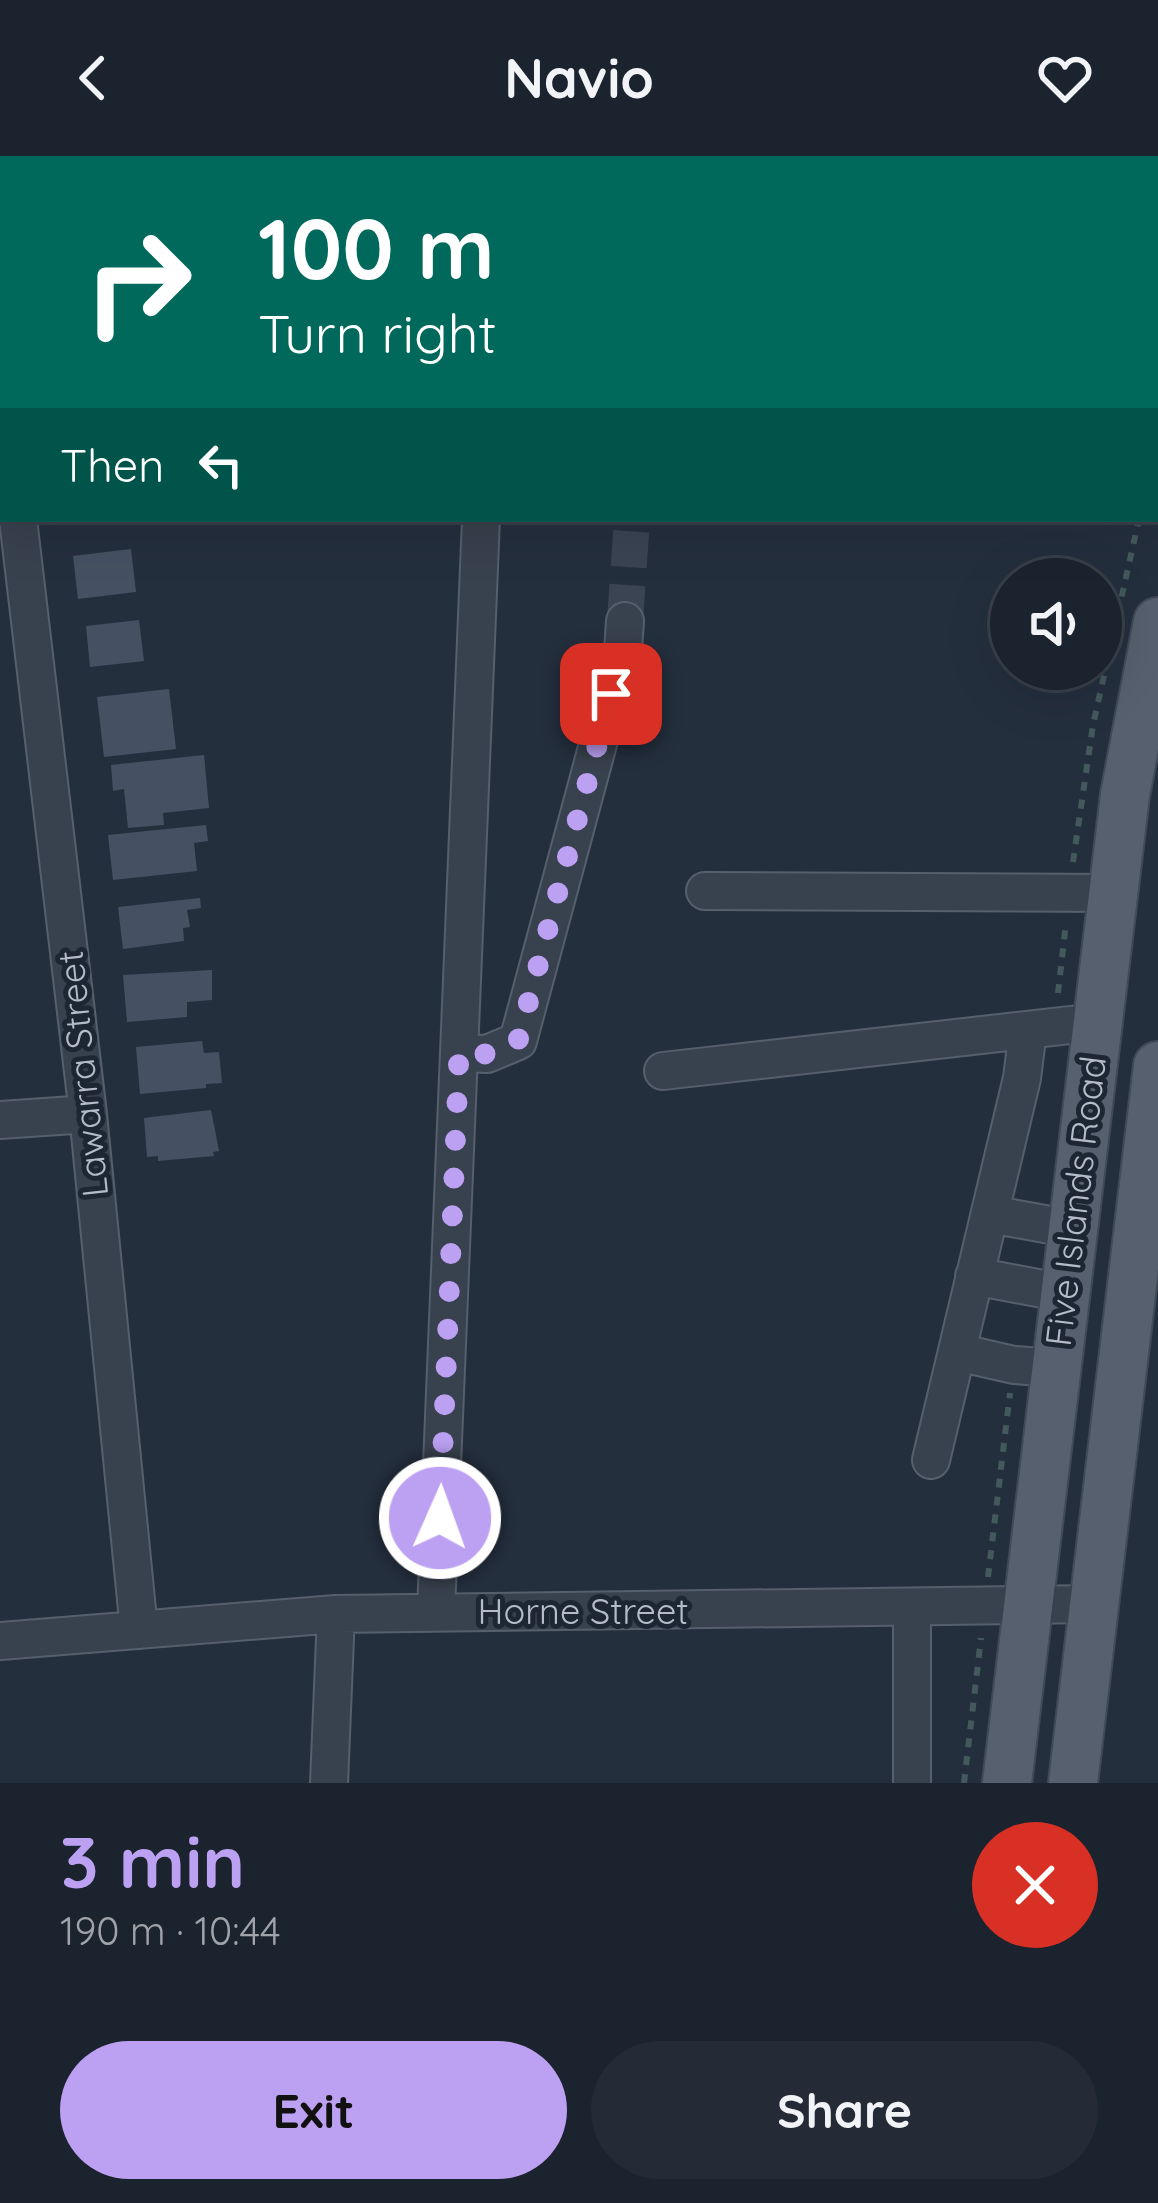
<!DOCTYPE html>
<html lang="en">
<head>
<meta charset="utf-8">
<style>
  body { margin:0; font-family:Quicksand,sans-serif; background:#242b36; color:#f1f3f6; height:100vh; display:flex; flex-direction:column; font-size:45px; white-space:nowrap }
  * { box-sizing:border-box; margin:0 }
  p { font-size:39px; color:#a0a4aa }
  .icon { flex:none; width:66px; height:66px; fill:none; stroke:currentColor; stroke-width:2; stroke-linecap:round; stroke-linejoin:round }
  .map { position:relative; height:1627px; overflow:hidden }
  .side { display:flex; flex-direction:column; background:#1b232e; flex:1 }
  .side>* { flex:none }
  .top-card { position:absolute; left:0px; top:0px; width:1158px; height:366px; box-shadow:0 12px 48px #0002,0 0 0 3px #39404a; background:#00695c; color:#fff; overflow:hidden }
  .controls { position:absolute; left:990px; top:402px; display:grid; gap:24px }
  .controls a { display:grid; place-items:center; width:132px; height:132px; border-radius:50%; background:#1b232e; box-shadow:0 12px 48px #0002,0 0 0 3px #39404a; font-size:60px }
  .pin { position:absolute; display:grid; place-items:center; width:102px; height:102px; color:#fff; margin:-51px; border-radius:24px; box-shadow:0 6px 18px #0006 }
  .me { position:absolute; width:132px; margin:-66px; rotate:2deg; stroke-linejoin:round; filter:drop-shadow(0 0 9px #0008) }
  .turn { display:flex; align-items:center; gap:42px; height:252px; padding:0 60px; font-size:54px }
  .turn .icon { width:156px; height:156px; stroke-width:2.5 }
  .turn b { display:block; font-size:84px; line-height:102px }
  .then { display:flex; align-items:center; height:114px; padding:0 60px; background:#0003; gap:24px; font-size:45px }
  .round { display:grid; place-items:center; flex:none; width:126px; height:126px; border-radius:63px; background:#242b36 }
  .summary { display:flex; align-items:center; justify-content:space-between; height:204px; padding:0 60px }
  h1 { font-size:72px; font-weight:700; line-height:90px; color:#bca0f2 }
  .button { display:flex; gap:24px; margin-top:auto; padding:24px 60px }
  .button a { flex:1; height:138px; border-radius:72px; background:#bca0f2; color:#111; font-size:48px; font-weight:700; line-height:138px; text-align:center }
  .button a+a { background:#242b36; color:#f1f3f6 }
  header { display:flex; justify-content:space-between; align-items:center; height:156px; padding:0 60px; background:#1b232e; font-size:54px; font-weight:700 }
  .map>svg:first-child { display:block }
  .building { fill:#455162 }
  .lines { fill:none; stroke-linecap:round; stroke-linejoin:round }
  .minor-tunnel { stroke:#3a4453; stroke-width:36; stroke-dasharray:36 18; stroke-linecap:butt }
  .minor-casing { stroke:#565f6c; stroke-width:40 }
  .major-casing { stroke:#414a57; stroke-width:52 }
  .path { stroke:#44595c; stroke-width:6; stroke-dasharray:9 9; stroke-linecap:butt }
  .minor { stroke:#38414e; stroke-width:36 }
  .major { stroke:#56606e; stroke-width:48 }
  .route { stroke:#bca0f2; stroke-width:21; stroke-dasharray:0 37.8 }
  .labels { text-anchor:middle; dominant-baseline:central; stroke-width:10; stroke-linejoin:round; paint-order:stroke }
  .street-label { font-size:36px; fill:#b4bcc9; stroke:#1d2633 }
</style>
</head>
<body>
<header><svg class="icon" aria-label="back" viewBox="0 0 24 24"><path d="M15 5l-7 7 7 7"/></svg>Navio<svg class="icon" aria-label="heart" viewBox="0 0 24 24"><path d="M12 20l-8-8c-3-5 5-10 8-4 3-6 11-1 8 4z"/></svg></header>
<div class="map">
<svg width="1158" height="1627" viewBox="0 0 1158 1627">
  <rect width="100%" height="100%" fill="#242f3e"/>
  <path class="building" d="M131,393L136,436L78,443L73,400Z
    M139,464L144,505L90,511L86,470Z
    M169,533L176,593L104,601L97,541Z
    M204,599L209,652L163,657L164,669L128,672L124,633L113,635L111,609Z
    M206,669L208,685L194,687L197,715L113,724L108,679Z
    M200,742L201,752L187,754L190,771L183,772L184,785L123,793L118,751Z
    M212,814V844L187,846V861L127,866L123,819Z
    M202,885L204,897L219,896L222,927L206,928V932L140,938L136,891Z
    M211,954L219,995L213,996L214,1000L158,1005V1000L147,1001L144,962Z"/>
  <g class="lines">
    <path class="minor-tunnel" d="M625,465L632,363"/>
    <defs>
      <path id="minor" d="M799,3V0
        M0,226L3,249
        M18,363L88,958L139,1474
        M705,735L1113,737
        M459,897L487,898L518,885L623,495L625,465
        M663,915L1097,866
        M0,964L88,958
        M990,1058L1072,1073
        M974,1120L1064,1137
        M957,1196L1014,1209L1055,1212
        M931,1304L1022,922L1028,874
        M912,1452V1627
        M436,1455L481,363
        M0,1485L336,1458L1095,1448
        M329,1627L336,1458"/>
      <path id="major" d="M1007,1627L1125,639L1158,466
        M1073,1627L1158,910"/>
    </defs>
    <use href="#minor" class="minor-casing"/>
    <use href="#major" class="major-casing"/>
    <path class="path" d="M1155,301L1158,290
      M1073,706L1093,569L1139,363
      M1058,837L1066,767
      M988,1421L1010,1237
      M964,1627L981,1482"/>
    <use href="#minor" class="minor"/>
    <use href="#major" class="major"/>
  </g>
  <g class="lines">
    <path class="route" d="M440,1362L459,897L488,898L518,885L611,538"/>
  </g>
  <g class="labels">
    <g class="street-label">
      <text transform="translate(82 918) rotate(-96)">Lawarra Street</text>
      <text transform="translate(1075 1045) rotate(-83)">Five Islands Road</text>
      <text x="583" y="1454">Horne Street</text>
    </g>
  </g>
</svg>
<div class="controls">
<a><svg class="icon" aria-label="sound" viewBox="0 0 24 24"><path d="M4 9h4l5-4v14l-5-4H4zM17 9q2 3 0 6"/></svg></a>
</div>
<div class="pin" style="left:611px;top:538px;background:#d93025"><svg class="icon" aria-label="arrive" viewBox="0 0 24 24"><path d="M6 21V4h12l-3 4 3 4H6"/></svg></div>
<svg class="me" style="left:440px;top:1362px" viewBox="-20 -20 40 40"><circle r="17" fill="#bca0f2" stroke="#fff" stroke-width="3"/><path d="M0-11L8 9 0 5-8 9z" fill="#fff"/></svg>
<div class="top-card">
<div class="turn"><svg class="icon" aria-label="right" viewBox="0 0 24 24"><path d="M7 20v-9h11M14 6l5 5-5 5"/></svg><div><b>100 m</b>Turn right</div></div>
<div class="then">Then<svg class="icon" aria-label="left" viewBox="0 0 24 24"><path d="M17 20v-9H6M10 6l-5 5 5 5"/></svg></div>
</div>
</div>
<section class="side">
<div class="summary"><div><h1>3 min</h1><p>190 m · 10:44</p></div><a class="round" style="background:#d93025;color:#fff"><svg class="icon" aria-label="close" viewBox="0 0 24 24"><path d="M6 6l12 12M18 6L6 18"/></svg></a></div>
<div class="button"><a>Exit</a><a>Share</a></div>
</section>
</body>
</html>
